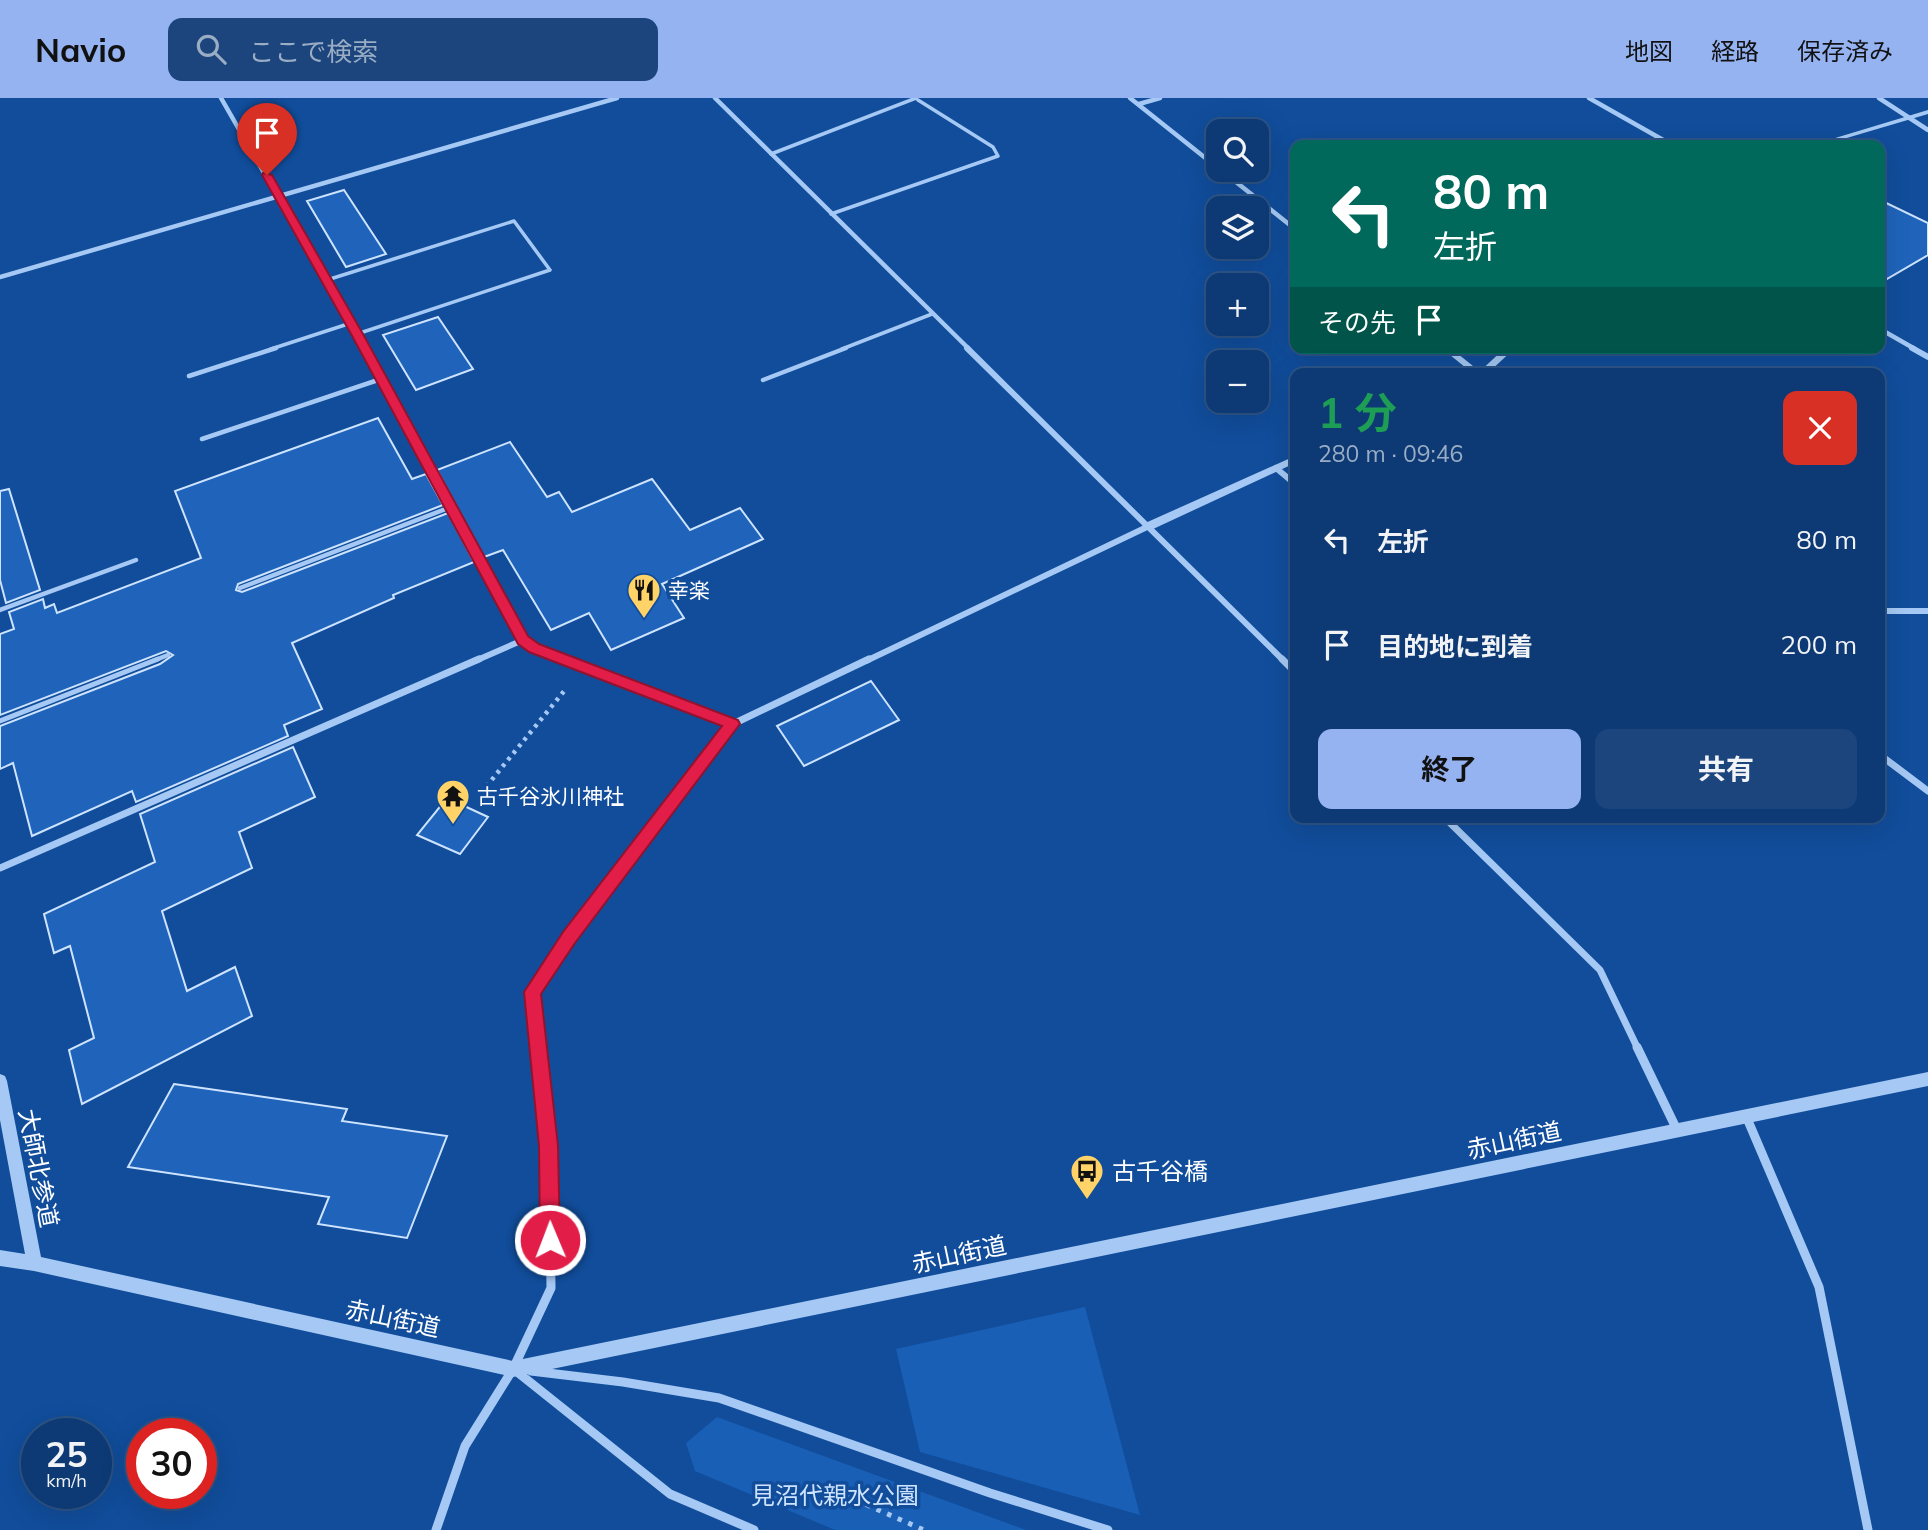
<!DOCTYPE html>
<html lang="ja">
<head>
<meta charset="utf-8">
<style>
  body { margin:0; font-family:Mulish,"Noto Sans JP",sans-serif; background:#1b457c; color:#f1f3f6; height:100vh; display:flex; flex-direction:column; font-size:26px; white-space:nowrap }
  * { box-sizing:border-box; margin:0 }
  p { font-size:23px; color:#9aadc5 }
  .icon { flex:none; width:38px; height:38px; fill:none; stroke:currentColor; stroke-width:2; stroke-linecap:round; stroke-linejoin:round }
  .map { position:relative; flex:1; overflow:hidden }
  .drawer { position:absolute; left:1290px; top:270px; width:595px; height:455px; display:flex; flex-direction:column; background:#0d3a74; border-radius:14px; box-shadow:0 7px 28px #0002,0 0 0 2px #2d5486 }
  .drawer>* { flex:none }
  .hud { position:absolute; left:1290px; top:42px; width:595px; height:214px; border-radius:14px; box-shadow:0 7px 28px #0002,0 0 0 2px #2d5486; background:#00695c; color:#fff; overflow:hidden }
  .controls { position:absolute; left:1206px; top:21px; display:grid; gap:14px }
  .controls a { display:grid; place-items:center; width:63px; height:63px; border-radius:14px; background:#0d3a74; box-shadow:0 7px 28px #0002,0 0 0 2px #2d5486; font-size:35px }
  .speed { position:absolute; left:21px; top:1320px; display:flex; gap:14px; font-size:35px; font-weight:700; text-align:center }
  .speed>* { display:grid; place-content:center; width:91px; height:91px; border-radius:50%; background:#0d3a74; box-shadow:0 7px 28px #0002,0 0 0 2px #2d5486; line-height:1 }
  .speed small { font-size:18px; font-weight:400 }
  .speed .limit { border:10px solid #d22; background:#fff; color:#111 }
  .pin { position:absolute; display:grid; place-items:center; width:60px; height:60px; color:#fff; margin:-72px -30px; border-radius:50% 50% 50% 0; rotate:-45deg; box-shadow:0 0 7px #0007 }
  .pin .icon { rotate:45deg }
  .me { position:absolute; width:77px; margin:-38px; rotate:359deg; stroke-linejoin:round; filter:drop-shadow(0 0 5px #0008) }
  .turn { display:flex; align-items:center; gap:24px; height:147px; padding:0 28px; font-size:32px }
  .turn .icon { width:91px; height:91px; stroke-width:2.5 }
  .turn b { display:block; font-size:49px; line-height:60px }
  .then { display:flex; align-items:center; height:66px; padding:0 28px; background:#0003; gap:14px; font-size:26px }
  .round { display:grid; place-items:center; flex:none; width:74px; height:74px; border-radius:14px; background:#1b457c }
  .summary { display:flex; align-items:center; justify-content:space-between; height:119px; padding:0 28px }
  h1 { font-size:42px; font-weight:700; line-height:52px; color:#1e9e55 }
  .primary-button { display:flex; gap:14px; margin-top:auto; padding:14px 28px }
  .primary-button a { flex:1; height:80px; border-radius:14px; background:#95b2f1; color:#111; font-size:28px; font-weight:700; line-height:80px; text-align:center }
  .primary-button a+a { background:#1b457c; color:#f1f3f6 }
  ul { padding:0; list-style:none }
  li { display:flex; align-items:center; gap:21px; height:105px; padding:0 28px }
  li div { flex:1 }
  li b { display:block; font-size:26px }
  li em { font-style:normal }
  header { display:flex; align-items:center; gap:42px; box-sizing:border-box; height:98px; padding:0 35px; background:#95b2f1; color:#111 }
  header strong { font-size:33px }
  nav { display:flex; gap:38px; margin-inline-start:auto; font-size:24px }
  .search { width:490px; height:63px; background:#1b457c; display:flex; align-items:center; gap:18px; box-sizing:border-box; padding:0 24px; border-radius:14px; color:#9aadc5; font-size:26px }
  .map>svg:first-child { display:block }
  .green { fill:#195fb5 }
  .building { fill:#1f64ba; stroke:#cde3fe; stroke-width:2 }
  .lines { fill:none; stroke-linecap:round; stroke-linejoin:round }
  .path-far1 { stroke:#a5c9f4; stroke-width:4.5; stroke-dasharray:3.5 5; stroke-linecap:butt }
  .path { stroke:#a5c9f4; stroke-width:5; stroke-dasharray:4.5 7; stroke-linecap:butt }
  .service-far2 { stroke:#a5c9f4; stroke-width:3.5 }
  .service-far1 { stroke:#a5c9f4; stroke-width:4.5 }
  .service { stroke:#a5c9f4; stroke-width:5 }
  .minor-far3 { stroke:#a5c9f4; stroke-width:4.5 }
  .minor-far2 { stroke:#a5c9f4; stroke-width:6 }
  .minor-far1 { stroke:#a5c9f4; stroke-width:7 }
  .minor { stroke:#a5c9f4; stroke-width:9 }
  .tertiary { fill:#a5c9f4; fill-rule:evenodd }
  .route { fill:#e11d48; stroke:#92132f; stroke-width:2 }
  .labels { text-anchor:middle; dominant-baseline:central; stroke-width:7; stroke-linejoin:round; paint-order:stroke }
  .poi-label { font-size:21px; fill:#fff; stroke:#114d9b; text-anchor:start }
  .near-street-label { font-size:24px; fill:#fff; stroke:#114d9b }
  .near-poi-label { font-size:24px; fill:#fff; stroke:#114d9b; text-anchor:start }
  .near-park-label { font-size:24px; fill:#cde3fe; stroke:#114d9b }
</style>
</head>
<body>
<header>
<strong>Navio</strong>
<div class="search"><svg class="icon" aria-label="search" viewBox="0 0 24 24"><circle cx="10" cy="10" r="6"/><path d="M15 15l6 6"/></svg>ここで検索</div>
<nav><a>地図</a><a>経路</a><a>保存済み</a></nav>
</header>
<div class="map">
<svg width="1928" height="1432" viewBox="0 0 1928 1432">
  <rect width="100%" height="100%" fill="#114d9b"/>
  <path class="green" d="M1085,1209L1140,1417L920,1354L896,1251Z
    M717,1319L1026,1432H835L695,1373L686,1345Z"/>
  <path class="building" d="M344,92L386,156L346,169L307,103Z
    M1880,102L1928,125V157L1880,185Z
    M438,219L473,271L416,292L383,237Z
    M378,320L412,381L426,376L443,407L238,486L236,492L242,494L448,415L474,464L393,497L394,500L292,545L322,611L284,627L288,638L136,704L132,693L32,738L13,665L0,671V628L160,566L173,557L166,553L0,617V536L14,531L9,514L43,501L45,510L54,506L57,515L201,460L175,393Z
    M510,344L547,399L559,394L572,414L652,381L690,432L740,410L763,441L662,486L684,520L611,552L589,515L551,532L503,452L484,459L437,372Z
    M9,391L40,492L6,505L0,482V393Z
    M871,583L899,622L804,668L777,628Z
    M293,649L315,699L239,734L252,770L162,813L187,893L235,869L252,918L82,1006L69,952L94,940L70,848L54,855L44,816L155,764L140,716Z
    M447,700L488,719L460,756L417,737Z
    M174,986L347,1011L342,1023L447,1038L407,1140L318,1126L329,1099L128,1069Z"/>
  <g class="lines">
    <path class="path-far1" d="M481,695L565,592"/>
    <path class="path" d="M824,1388L924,1432"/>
    <path class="service-far2" d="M771,56L916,0
      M831,116L998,58L993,49L918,2
      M327,182L514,123L550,172L357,236
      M271,251L351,225
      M842,251L932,216"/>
    <path class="service-far1" d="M189,278L276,250
      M763,282L846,250
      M202,341L381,281
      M240,490L451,409
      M0,512L136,462
      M153,563L168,557"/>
    <path class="service" d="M0,623L158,561"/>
    <path class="minor-far3" d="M221,0L365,251
      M715,0L969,251
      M1130,0L1218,70
      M1589,0L1672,47
      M1879,0L1928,32
      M1139,6L1160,0
      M1221,72L1295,131
      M0,179L617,0
      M1880,231L1915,251"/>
    <path class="minor-far2" d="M364,250L523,542
      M967,250L1284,563
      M1446,250L1477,275
      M1912,250L1928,259
      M1276,370L1295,386
      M1880,513H1928
      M475,563L523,542L534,550L568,563
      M866,563L1147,429"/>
    <path class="minor-far1" d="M563,561L733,626
      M1282,561L1295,574
      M1880,657L1928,693
      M1444,719L1600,872L1638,951
      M0,770L479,561
      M538,951L532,894L569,840L733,626L869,561"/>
    <path class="minor" d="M1637,949L1677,1032
      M1746,1018L1819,1189L1868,1432
      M516,1273L670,1396L754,1432
      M531,1273L623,1284L719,1300L990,1395L1108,1432
      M436,1432L465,1348L513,1271L551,1190L549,1048L538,949"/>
    <path class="tertiary" d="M1928,12V16L1823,47H1812Z
      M1505,250H1515L1488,275H1478Z
      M1295,358V365L1151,432H1143L1142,429L1143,426Z
      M1928,974V988L513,1279L34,1173L0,1168V1152L25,1156L0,1022V976L5,978L7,983L41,1159L513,1263Z"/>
  </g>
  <path class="route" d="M263,75L272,77L363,236L528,538L539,546L738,622L740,626L575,845L541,896L558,1048L560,1142L557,1149L550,1152L543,1149L540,1142L539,1048L524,894L563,834L722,628L529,554L518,546L351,236L262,77Z"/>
  <defs>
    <symbol id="restaurant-pin" viewBox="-11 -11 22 30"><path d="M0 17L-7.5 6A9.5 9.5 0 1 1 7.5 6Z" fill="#ffd368" stroke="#114d9b"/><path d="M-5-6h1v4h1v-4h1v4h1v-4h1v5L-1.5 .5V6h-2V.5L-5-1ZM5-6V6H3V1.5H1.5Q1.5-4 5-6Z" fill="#111"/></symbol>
    <symbol id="temple-pin" viewBox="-11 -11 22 30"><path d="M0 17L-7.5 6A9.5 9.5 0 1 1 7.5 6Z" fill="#ffd368" stroke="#114d9b"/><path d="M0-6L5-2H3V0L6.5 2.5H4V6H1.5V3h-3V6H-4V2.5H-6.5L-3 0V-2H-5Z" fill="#111"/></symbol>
    <symbol id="bus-pin" viewBox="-11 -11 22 30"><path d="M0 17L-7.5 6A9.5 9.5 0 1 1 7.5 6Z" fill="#ffd368" stroke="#114d9b"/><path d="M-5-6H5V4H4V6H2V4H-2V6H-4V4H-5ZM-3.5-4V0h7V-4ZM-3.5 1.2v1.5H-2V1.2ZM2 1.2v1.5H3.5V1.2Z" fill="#111"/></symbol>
  </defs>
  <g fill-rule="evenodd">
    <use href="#restaurant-pin" x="625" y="473" width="38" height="52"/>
    <use href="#temple-pin" x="434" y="679" width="38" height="52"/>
    <use href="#bus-pin" x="1068" y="1054" width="38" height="52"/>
  </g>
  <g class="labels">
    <g class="poi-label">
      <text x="668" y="492">幸楽</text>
      <text x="477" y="698">古千谷氷川神社</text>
    </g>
    <g class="near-street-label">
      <text transform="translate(1514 1042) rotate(-12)">赤山街道</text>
      <text transform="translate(39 1070) rotate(79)">大師北参道</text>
      <text transform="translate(959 1156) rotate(-12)">赤山街道</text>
      <text transform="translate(393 1220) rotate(12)">赤山街道</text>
    </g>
    <g class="near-poi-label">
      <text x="1112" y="1073">古千谷橋</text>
    </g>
    <g class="near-park-label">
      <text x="835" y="1397">見沼代親水公園</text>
    </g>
  </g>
</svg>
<div class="controls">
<a><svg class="icon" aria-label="search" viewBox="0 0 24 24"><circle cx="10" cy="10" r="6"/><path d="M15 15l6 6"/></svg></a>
<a><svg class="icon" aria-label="layers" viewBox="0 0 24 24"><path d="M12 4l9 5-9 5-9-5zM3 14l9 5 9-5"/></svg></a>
<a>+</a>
<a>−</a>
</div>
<div class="speed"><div>25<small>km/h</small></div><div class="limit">30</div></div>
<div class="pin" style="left:267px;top:77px;background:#d93025"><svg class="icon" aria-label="arrive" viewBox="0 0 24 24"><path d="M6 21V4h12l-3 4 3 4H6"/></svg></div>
<svg class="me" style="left:550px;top:1142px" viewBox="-20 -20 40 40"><circle r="17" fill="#e11d48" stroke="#fff" stroke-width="3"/><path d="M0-11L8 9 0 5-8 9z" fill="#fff"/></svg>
<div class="hud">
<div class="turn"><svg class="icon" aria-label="left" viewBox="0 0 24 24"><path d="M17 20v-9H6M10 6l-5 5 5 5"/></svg><div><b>80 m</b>左折</div></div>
<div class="then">その先<svg class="icon" aria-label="arrive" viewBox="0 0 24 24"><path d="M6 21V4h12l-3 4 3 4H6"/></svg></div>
</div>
<section class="drawer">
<div class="summary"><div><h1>1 分</h1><p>280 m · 09:46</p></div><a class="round" style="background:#d93025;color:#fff"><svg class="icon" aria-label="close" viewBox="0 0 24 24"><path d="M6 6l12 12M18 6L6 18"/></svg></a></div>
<ul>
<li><svg class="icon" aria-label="left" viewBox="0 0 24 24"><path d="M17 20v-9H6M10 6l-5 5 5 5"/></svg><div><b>左折</b></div><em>80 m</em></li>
<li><svg class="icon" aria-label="arrive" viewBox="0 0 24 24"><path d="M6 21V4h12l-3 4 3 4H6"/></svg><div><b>目的地に到着</b></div><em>200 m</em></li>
</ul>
<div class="primary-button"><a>終了</a><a>共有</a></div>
</section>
</div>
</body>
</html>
